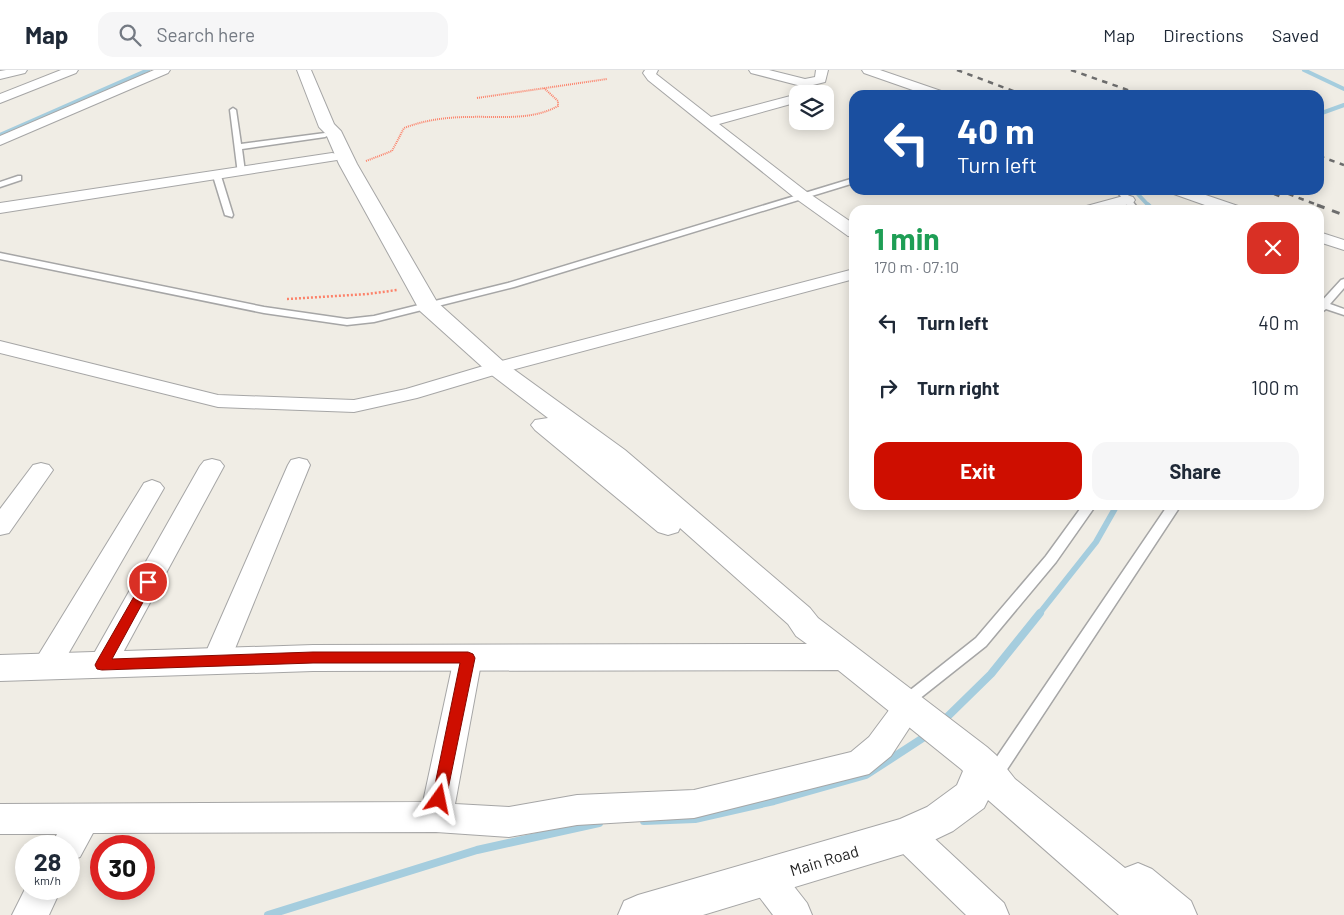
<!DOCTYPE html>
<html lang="en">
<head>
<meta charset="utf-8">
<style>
  body { margin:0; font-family:Barlow,sans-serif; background:#f6f6f7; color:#1f2937; height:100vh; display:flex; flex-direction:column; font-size:19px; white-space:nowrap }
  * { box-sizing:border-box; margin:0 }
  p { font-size:16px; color:#747a83 }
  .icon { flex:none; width:28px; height:28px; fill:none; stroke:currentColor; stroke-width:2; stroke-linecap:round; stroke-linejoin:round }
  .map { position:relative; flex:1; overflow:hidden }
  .sheet { position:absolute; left:849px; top:135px; width:475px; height:305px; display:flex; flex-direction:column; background:#fff; border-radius:15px; box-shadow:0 2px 12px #0003 }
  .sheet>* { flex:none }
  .hud { position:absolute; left:849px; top:20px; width:475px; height:105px; border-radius:15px; box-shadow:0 2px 12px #0003; background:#1a4fa0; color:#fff; overflow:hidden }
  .buttons { position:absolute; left:789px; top:15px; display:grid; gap:10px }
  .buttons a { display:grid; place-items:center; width:45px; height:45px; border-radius:10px; background:#fff; box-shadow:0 2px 12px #0003; font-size:25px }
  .speed { position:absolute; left:15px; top:765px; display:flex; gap:10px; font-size:25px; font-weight:700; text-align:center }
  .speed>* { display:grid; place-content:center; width:65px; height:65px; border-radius:50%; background:#fff; box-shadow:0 2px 12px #0003; line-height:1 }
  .speed small { font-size:12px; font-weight:400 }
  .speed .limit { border:8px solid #d22; background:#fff; color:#111 }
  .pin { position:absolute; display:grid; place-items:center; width:42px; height:42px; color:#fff; margin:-21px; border:2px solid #fff; border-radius:50%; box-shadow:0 1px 5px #0007 }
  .me { position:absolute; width:55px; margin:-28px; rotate:12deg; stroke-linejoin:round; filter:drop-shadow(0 0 4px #0008) }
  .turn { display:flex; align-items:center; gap:18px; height:105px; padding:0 25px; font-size:22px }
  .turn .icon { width:65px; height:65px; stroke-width:2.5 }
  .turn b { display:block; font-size:35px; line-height:42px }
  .round { display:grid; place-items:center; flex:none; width:52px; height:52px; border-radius:15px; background:#f6f6f7 }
  .head { display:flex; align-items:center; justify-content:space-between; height:85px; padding:0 25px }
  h1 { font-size:30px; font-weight:700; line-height:38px; color:#1e9e55 }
  .action { display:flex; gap:10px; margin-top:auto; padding:10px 25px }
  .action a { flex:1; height:58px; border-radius:15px; background:#ce0e00; color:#fff; font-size:20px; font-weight:700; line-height:58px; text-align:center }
  .action a+a { background:#f6f6f7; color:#1f2937 }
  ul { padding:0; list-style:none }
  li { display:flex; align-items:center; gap:15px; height:65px; padding:0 25px }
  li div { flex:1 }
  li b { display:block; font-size:19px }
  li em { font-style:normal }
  header { display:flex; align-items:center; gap:30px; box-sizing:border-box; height:70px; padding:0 25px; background:#fff; border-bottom:1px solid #e0e1e3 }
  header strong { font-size:24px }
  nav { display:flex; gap:28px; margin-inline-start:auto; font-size:18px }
  .search { width:350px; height:45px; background:#f6f6f7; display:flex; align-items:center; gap:12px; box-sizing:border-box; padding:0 18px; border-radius:15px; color:#747a83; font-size:19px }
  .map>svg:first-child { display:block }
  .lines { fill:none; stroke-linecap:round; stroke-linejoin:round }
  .stream-far3 { stroke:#a5cdde; stroke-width:4 }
  .stream-far2 { stroke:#a5cdde; stroke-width:5 }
  .stream-far1 { stroke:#a5cdde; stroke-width:6 }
  .stream { stroke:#a5cdde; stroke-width:8 }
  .service-casing { stroke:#a6a6a6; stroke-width:3 }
  .minor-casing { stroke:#a6a6a6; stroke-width:2 }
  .tertiary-casing { stroke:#a6a6a6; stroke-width:2 }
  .path-far1 { stroke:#fc826a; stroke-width:2; stroke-dasharray:1 1; stroke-linecap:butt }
  .path { stroke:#fc826a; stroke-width:2.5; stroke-dasharray:2 2; stroke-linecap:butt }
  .service { fill:#fff; fill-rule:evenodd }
  .minor { fill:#fff; fill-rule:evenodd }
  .tertiary { fill:#fff; fill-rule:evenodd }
  .rail-far1 { stroke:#6d6d6d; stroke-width:2.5; stroke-dasharray:5.5 5.5; stroke-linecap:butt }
  .rail { stroke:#6d6d6d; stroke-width:3; stroke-dasharray:8 8; stroke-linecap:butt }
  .route { fill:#ce0e00; stroke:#860900 }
  .labels { text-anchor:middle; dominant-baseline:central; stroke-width:4.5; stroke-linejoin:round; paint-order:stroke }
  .near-street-label { font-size:16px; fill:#1f1f1f; stroke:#fff }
</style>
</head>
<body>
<header>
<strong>Map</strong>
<div class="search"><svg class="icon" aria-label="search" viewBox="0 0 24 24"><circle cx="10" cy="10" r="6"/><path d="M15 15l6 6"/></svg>Search here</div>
<nav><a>Map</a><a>Directions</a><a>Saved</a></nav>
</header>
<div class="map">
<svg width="1344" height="845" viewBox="0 0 1344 845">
  <rect width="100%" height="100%" fill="#f0ede5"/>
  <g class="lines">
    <path class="stream-far3" d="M1304,0L1344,19
      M1319,44L1344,35
      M0,65L148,0
      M1134,120L1149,136"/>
    <path class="stream-far2" d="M1148,135L1153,140"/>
    <path class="stream-far1" d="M1039,544L1096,472L1117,435"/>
    <path class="stream" d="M942,652L991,604L1040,543
      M644,751L695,749L774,731L866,705L929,664
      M268,845L477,780L599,753"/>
    <defs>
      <path id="service" d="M233,38L236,40L241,74L325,63L329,65L325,67L242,79L245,102L238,104L230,40Z
        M214,104L221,106L233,145L232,147L225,145L213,106Z
        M18,106H21V110L0,117V112Z
        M854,108V113L514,217L374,252L347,255L264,243L0,189V183L264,237L347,249L374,246L508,213Z
        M1116,120H1124L1139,140H1131Z
        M1344,209V218L1330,234L1344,239V245L1326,239L1319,244V234L1341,210Z
        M1083,435H1096L1056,492L986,576L909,637L904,639L899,637L896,633L899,629L976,568L1046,486Z
        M1168,435H1181L1004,704L998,706L992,704L990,699L992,694Z"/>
      <path id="minor" d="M6,0H27L25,3L0,9V1Z
        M61,0H78L76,3L0,33V24Z
        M154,0H170L168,3L0,75V66Z
        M645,0H658L656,4L711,47L798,24V32L719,54L807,122L854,154V167L848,166L795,128L648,10L643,3Z
        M749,0H769L805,9L815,7L816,0H828L825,12L805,17L751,3Z
        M862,0H880L944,22L945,25H927L864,3Z
        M332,83L337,84L339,87L337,90L0,143V133Z
        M1168,120H1191L1241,137L1243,140H1219L1171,123Z
        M1127,125L1133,127L1135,130L1133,133L1107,140H1081L1083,137Z
        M1319,162L1344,170V180L1319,172Z
        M854,199V209L504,302L417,328L354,342L218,337L0,283V271L218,325L354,330L406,319L490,294Z
        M299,388L307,390L310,395L230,591L226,599L216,602L206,599L202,591L288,395L291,390Z
        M212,389L220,391L224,396L112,603L102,606L92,603L88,595L92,587L200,396L204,391Z
        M41,393L49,395L53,400L9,463L0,465V439L33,395Z
        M152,410L160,413L164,418L56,605L46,608L36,605L32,597L36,589L144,413Z
        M468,577L478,580L482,588L455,734L509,737L577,725L694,720L851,682L869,667L898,628L908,625L918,628L923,637L891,686L869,704L694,748L577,755L509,767L436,762L93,763L80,787L69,791V776H51L57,764H0V734L423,732L454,588L458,580Z
        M907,750L919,754L1004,833L1009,845H966L895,776L890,765L895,754Z
        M766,792L778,796L807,833L812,845H773L754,820L749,808L754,796Z
        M26,817V819H61L49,845H12Z"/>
      <path id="tertiary" d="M297,0H311L334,54L341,61L357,94L437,232L505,293L625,380L810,538L818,548L987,677L996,685L1015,709L1125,798L1138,793L1152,799L1191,831L1197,845H1119L988,730L984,738L953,761L907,783L703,845H618L624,831L638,825L900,749L927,737L957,715L963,701L961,699L838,600L313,601L0,611V585L313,575L807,574L796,566L788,554L680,458L678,462L668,465L658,462L535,360L531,355L535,350L548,348L489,303L420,241L339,94L326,64L319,57Z"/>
    </defs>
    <use href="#service" class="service-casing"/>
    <use href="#minor" class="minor-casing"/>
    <use href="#tertiary" class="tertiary-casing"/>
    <path class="path-far1" d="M477,28L607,9
      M366,91L392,81L404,58C425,50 447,47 469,47C499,46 531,51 558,36V31L544,18"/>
    <path class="path" d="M287,229L368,224L397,220"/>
    <use href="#service" class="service"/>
    <use href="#minor" class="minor"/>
    <use href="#tertiary" class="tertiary"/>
    <path class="rail-far1" d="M957,0L1024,25
      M1071,0L1142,25
      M1319,86L1344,95
      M1264,120L1284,128
      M1278,120L1320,136"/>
    <path class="rail" d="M1317,135L1344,145"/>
  </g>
  <path class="route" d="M148,508L152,509L154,512L112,589L313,582H468L473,584L475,588L445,734L439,736L434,734L432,729L460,593H313L102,600L97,599L95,595L97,591L144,509Z"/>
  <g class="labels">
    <g class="near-street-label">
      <text transform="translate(824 790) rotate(-17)">Main Road</text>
    </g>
  </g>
</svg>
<div class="buttons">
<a><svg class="icon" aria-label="layers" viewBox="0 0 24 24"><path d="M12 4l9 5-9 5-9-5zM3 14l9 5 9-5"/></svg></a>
</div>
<div class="speed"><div>28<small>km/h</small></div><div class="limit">30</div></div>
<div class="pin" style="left:148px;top:512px;background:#d93025"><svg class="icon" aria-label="arrive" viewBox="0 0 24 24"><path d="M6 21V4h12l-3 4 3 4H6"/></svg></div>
<svg class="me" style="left:439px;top:729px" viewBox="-20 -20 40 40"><path d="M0-17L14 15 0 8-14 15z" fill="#ce0e00" stroke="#fff" stroke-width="4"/></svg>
<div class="hud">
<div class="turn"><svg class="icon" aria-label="left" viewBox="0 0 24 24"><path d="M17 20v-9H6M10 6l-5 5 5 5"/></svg><div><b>40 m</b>Turn left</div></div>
</div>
<section class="sheet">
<div class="head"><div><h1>1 min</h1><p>170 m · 07:10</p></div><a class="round" style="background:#d93025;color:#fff"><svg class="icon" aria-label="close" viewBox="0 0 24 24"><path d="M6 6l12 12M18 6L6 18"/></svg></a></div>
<ul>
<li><svg class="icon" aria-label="left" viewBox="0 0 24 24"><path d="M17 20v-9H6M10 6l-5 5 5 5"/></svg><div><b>Turn left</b></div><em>40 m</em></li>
<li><svg class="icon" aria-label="right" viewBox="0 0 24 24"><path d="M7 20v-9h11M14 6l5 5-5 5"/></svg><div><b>Turn right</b></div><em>100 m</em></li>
</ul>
<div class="action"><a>Exit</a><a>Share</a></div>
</section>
</div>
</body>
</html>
